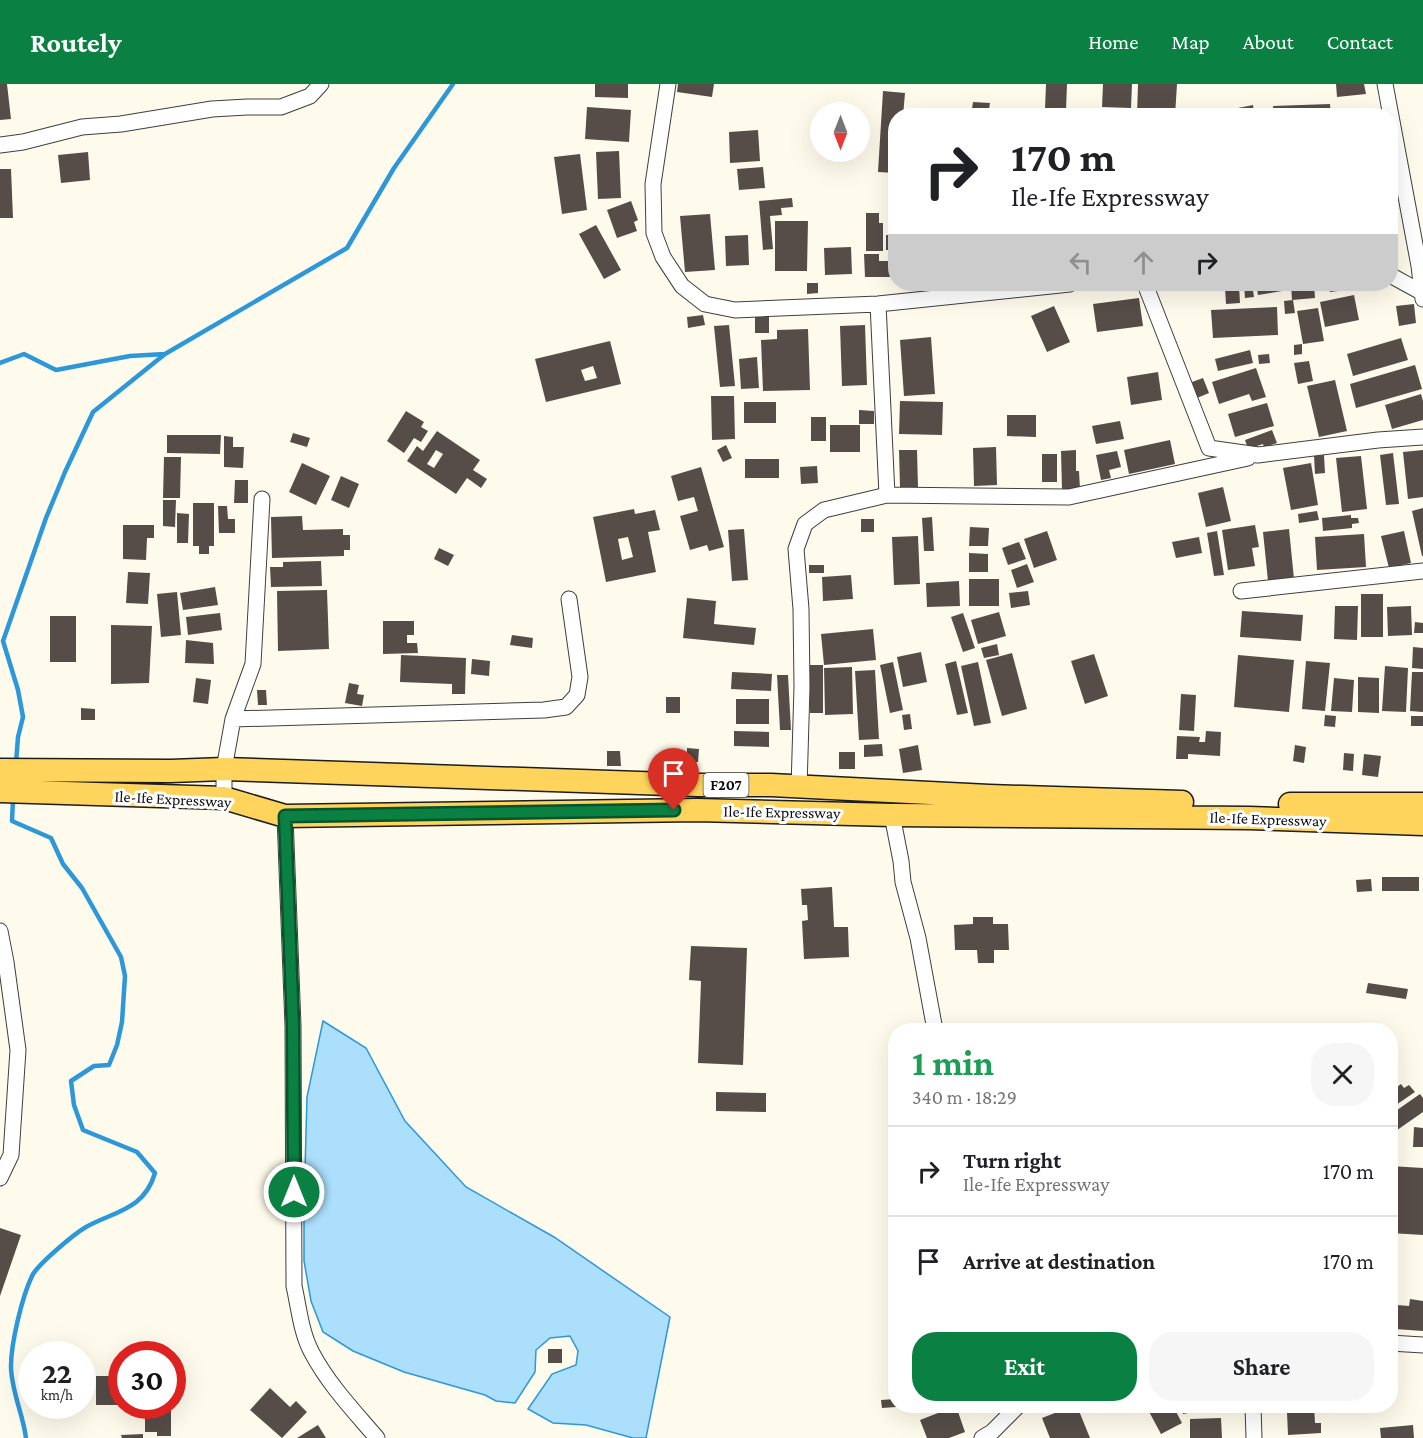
<!DOCTYPE html>
<html lang="en">
<head>
<meta charset="utf-8">
<style>
  body { margin:0; font-family:"Crimson Pro",serif; background:#f6f6f6; color:#202124; height:100vh; display:flex; flex-direction:column; font-size:22px; white-space:nowrap }
  * { box-sizing:border-box; margin:0 }
  p { font-size:20px; color:#757577 }
  .icon { flex:none; width:33px; height:33px; fill:none; stroke:currentColor; stroke-width:2; stroke-linecap:round; stroke-linejoin:round }
  .map { position:relative; flex:1; overflow:hidden }
  .sheet { position:absolute; left:888px; top:939px; width:510px; height:390px; display:flex; flex-direction:column; background:#fff; border-radius:24px; box-shadow:0 6px 24px #0002 }
  .sheet>* { flex:none }
  .top-card { position:absolute; left:888px; top:24px; width:510px; height:183px; border-radius:24px; box-shadow:0 6px 24px #0002; background:#fff; color:#202124; overflow:hidden }
  .needle { width:39px; rotate:180deg }
  .fabs { position:absolute; left:810px; top:18px; display:grid; gap:12px }
  .fabs a { display:grid; place-items:center; width:60px; height:60px; border-radius:50%; background:#fff; box-shadow:0 6px 24px #0002; font-size:30px }
  .speed { position:absolute; left:18px; top:1257px; display:flex; gap:12px; font-size:30px; font-weight:700; text-align:center }
  .speed>* { display:grid; place-content:center; width:78px; height:78px; border-radius:50%; background:#fff; box-shadow:0 6px 24px #0002; line-height:1 }
  .speed small { font-size:15px; font-weight:400 }
  .speed .limit { border:9px solid #d22; background:#fff; color:#111 }
  .pin { position:absolute; display:grid; place-items:center; width:51px; height:51px; color:#fff; margin:-62px -26px; border-radius:50% 50% 50% 0; rotate:-45deg; box-shadow:0 0 6px #0007 }
  .pin .icon { rotate:45deg }
  .me { position:absolute; width:66px; margin:-33px; rotate:0deg; stroke-linejoin:round; filter:drop-shadow(0 0 4px #0008) }
  .turn { display:flex; align-items:center; gap:21px; height:126px; padding:0 24px; font-size:27px }
  .turn .icon { width:78px; height:78px; stroke-width:2.5 }
  .turn b { display:block; font-size:42px; line-height:51px }
  .lanes { display:flex; align-items:center; height:57px; padding:0 24px; background:#0003; justify-content:center; gap:30px; direction:ltr }
  .lanes .off { opacity:.35 }
  .round { display:grid; place-items:center; flex:none; width:63px; height:63px; border-radius:24px; background:#f6f6f6 }
  .head { display:flex; align-items:center; justify-content:space-between; height:102px; padding:0 24px }
  h1 { font-size:36px; font-weight:700; line-height:45px; color:#1e9e55 }
  .primary-button { display:flex; gap:12px; margin-top:auto; padding:12px 24px }
  .primary-button a { flex:1; height:69px; border-radius:24px; background:#0b8043; color:#fff; font-size:24px; font-weight:700; line-height:69px; text-align:center }
  .primary-button a+a { background:#f6f6f6; color:#202124 }
  ul { padding:0; list-style:none }
  li { display:flex; align-items:center; gap:18px; height:90px; padding:0 24px; border-top:2px solid #e0e0e0 }
  li div { flex:1 }
  li b { display:block; font-size:22px }
  li em { font-style:normal }
  header { display:flex; align-items:center; gap:36px; box-sizing:border-box; height:84px; padding:0 30px; background:#0b8043; color:#fff }
  header strong { font-size:28px }
  nav { display:flex; gap:33px; margin-inline-start:auto; font-size:21px }
  .map>svg:first-child { display:block }
  .water { fill:#abdffc; stroke:#2c97d9; stroke-width:1.5 }
  .lines { fill:none; stroke-linecap:round; stroke-linejoin:round }
  .stream { stroke:#2c97d9; stroke-width:4.5 }
  .building { fill:#564d48; fill-rule:evenodd }
  .street-casing { stroke:#3f3f3f; stroke-width:17 }
  .primary-casing { stroke:#1d1d1d; stroke-width:25 }
  .street { stroke:#fff; stroke-width:15 }
  .primary { stroke:#ffd45c; stroke-width:22 }
  .route-casing { stroke:#07532c; stroke-width:15 }
  .route { stroke:#0b8043; stroke-width:10 }
  .labels { text-anchor:middle; dominant-baseline:central; stroke-width:6; stroke-linejoin:round; paint-order:stroke }
  .shield { fill:#fff; stroke:#555; stroke-width:1.5 }
  .shield-label { font-size:15px; font-weight:bold; fill:#0c0c0c }
  .street-label { font-size:16px; fill:#0c0c0c; stroke:#fff }
</style>
</head>
<body>
<header>
<strong>Routely</strong>
<nav><a>Home</a><a>Map</a><a>About</a><a>Contact</a></nav>
</header>
<div class="map">
<svg width="1423" height="1354" viewBox="0 0 1423 1354">
  <rect width="100%" height="100%" fill="#fffbec"/>
  <path class="water" d="M323,937L366,964L405,1037L466,1103L554,1153L670,1233L646,1354H633L586,1341L553,1339L528,1325L552,1290L576,1281L578,1267L570,1252L550,1254L536,1266L535,1288L515,1319L496,1317L485,1311L404,1288L353,1267L323,1248L311,1217L304,1177V1122L307,1013Z"/>
  <g class="lines">
    <path class="stream" d="M0,279L24,270L56,286L130,272L165,270
      M16,679L18,653L23,633L18,606L3,557L46,434L65,388L93,328L165,270L347,164L394,84L453,0
      M13,715L12,737L51,754L63,780L82,804L121,873L125,892L122,938L117,961L109,981L94,982L71,997L74,1021L83,1046L137,1068L155,1089C144,1126 115,1127 86,1143C74,1150 37,1181 32,1192C22,1213 11,1259 11,1282C11,1306 23,1330 26,1354"/>
  </g>
  <path class="building" d="M0,0H7L11,35L0,36Z
    M595,0H628V14L595,13Z
    M678,0H714L712,13L677,8Z
    M1046,0H1067L1066,26L1045,25Z
    M1103,0H1132L1131,24L1102,23Z
    M1138,0H1177L1175,32H1137Z
    M1336,0H1364L1366,10L1337,13Z
    M883,7L905,9L903,32H896V89L878,88Z
    M973,18L990,19L988,32H971Z
    M1330,20L1331,32H1274L1273,22Z
    M1253,21L1254,29L1263,27L1264,32H1213V29Z
    M587,23L631,26L629,58L585,55Z
    M907,25L930,26V32H907Z
    M758,46L760,77L730,79L729,48Z
    M619,67L621,114L598,115L596,68Z
    M88,68L90,96L61,99L58,71Z
    M580,70L587,126L562,130L554,73Z
    M763,83L765,104L739,106L737,85Z
    M0,85H11L13,134H0Z
    M792,114L793,123L781,124L782,131L770,132L773,165L763,166L759,117Z
    M631,117L638,136L634,138L637,147L617,154L607,126Z
    M1397,120L1398,132H1393L1396,156L1390,157V121Z
    M866,129H879V139H883V167H866Z
    M710,130L715,186L685,188L680,132Z
    M775,137H808L807,187H775Z
    M596,141L621,186L604,195L579,150Z
    M748,151L749,181L726,182L725,152Z
    M886,151H896L895,166H886Z
    M851,163L852,190L825,191L824,164Z
    M864,170H879V177H894V193H865Z
    M807,199H818V209L807,210Z
    M1244,200H1252L1254,213L1245,214Z
    M1256,200H1286L1288,206L1258,211Z
    M1291,200H1314L1315,214L1292,216Z
    M1328,200H1345L1346,206L1330,208Z
    M1239,202L1240,219L1226,220L1225,203Z
    M1354,211L1359,236L1325,243L1320,218Z
    M1139,214L1143,242L1097,248L1093,220Z
    M1293,216L1295,229L1285,230L1284,217Z
    M1414,220L1416,239L1399,242L1396,222Z
    M1054,222L1070,258L1047,268L1031,232Z
    M1277,223L1278,251L1213,254L1211,226Z
    M1318,224L1324,257L1303,260L1297,227Z
    M703,231L705,241L688,244L687,233Z
    M755,232H769V249H755Z
    M729,241L735,302L720,303L714,242Z
    M865,241L867,301L842,302L840,242Z
    M808,245L810,306L763,307L761,256L777,255V246Z
    M931,253L935,310L904,312L900,256Z
    M1401,254L1408,276L1353,292L1347,270Z
    M610,257L621,300L546,318L535,275ZM593,282L597,294L585,297L581,286Z
    M1302,260V270L1294,271V261Z
    M1250,266L1253,279L1218,287L1215,275Z
    M1269,270L1270,279L1259,280L1258,271Z
    M757,273L759,304L741,305L739,275Z
    M1309,277L1313,297L1298,300L1294,279Z
    M1415,281L1422,305L1356,324L1350,300Z
    M1256,284L1266,313L1252,317L1249,310L1219,320L1212,298Z
    M1158,288L1162,316L1131,321L1127,293Z
    M1203,294L1209,309L1197,314L1192,298Z
    M1335,296L1347,347L1319,353L1307,302Z
    M1421,310L1423,317V336L1392,345L1385,321Z
    M711,312H734L735,355L712,356Z
    M900,317L943,318L942,351L899,350Z
    M744,318H776V339H744Z
    M1267,319L1274,342L1235,353L1228,330Z
    M859,326L874,327V340H859Z
    M406,327L424,338L421,343L428,347L421,358L414,354L404,369L387,357Z
    M1007,331H1036V353L1007,352Z
    M811,333H826V357H811Z
    M1120,337L1124,355L1096,360L1092,342Z
    M830,341H860V368H830Z
    M1272,346L1277,359L1264,363L1263,360L1248,365L1245,356Z
    M437,347L480,376L473,386L487,395L481,404L467,394L456,410L407,377L417,362L423,367ZM436,366L443,370L434,384L427,380Z
    M293,349L310,354L307,363L290,358Z
    M167,351H221L220,370L167,369Z
    M224,352L233,353V363H244L243,384L224,383Z
    M1170,356L1175,380L1129,390L1124,366Z
    M726,361L732,374L723,378L717,366Z
    M996,363L997,401L974,402L973,364Z
    M899,366H917L918,403H900Z
    M1076,366V387H1079L1080,405L1062,406L1061,367Z
    M1423,366V413L1408,415L1403,368Z
    M1117,367L1121,383L1109,386L1111,394L1101,396L1096,371Z
    M1393,369L1399,420L1386,421L1380,371Z
    M1042,370H1057V398H1042Z
    M1324,371L1325,389L1315,390L1314,372Z
    M1361,372L1367,425L1342,428L1336,374Z
    M164,373H181L180,414H163Z
    M745,375H779V394H745Z
    M302,379L330,392L316,421L289,408Z
    M1311,379L1318,421L1291,426L1283,384Z
    M817,382L818,399L801,400L800,383Z
    M701,383L724,463L709,467L707,461L690,466L680,432L698,427L694,413L678,417L671,392Z
    M341,392L359,400L349,424L331,416Z
    M235,396H248V419H234Z
    M1223,403L1231,437L1206,443L1198,409Z
    M163,416H176L175,443L163,442Z
    M193,419H214V462H209V470H199V462H193Z
    M218,422H227L228,435H235V449H219Z
    M1423,424V472H1422L1412,427Z
    M634,425L635,430L655,426L660,446L648,448L656,488L606,498L593,433ZM628,453L633,473L622,476L618,455Z
    M1317,427L1319,436L1299,439L1298,430Z
    M177,429L189,430L188,459H177Z
    M1351,431V434H1358L1359,439L1352,440V444L1323,447L1322,434Z
    M302,432L303,446L343,445V451H350V466H344V472L272,474L271,433Z
    M932,433L934,467H924L922,434Z
    M861,435H874V448H861Z
    M123,441H154V454H147L146,476L123,475Z
    M1255,441L1259,463L1252,464L1255,482L1228,486L1222,446Z
    M970,443L989,444L988,462H969Z
    M744,445L748,496L732,497L728,446Z
    M1289,445L1294,495L1268,497L1263,448Z
    M1047,447L1057,476L1034,484L1024,455Z
    M1217,447L1224,491L1214,492L1207,449Z
    M1404,447L1411,479L1389,484L1381,452Z
    M1364,450L1366,483L1317,486L1315,453Z
    M918,452L920,500L894,501L892,453Z
    M1199,453L1202,469L1176,474L1172,458Z
    M1019,458L1026,475L1008,481L1002,464Z
    M439,464L454,471L448,482L434,475Z
    M969,469L988,470V488H969Z
    M321,477L322,502L271,503L270,483H283V478Z
    M1027,480L1034,498L1017,504L1011,486Z
    M809,481H824V489H809Z
    M128,488L150,489L148,520L126,519Z
    M851,491L853,515L823,517L822,493Z
    M969,495H999V522H969Z
    M959,497L960,522L927,523L926,499Z
    M215,503L218,521L183,526L180,509Z
    M327,506L329,565L278,567L277,507Z
    M1028,507L1030,521L1011,524L1009,509Z
    M177,508L181,551L161,553L157,510Z
    M1361,510H1383V553H1361Z
    M687,514L716,517L714,540L756,544L754,561L683,554Z
    M1335,522H1358L1357,556L1334,555Z
    M1411,522L1412,551L1388,552L1387,523Z
    M1242,527L1303,531L1301,557L1240,553Z
    M999,528L1006,552L978,560L971,536Z
    M220,529L222,546L188,551L186,533Z
    M963,529L975,564L963,568L951,533Z
    M50,532H76V578H50Z
    M383,537H414V551H407V559H417L418,569L383,570Z
    M1415,538L1423,539V549H1414Z
    M111,541L152,542L149,599L111,600Z
    M873,545L876,576L824,581L821,550Z
    M512,551L533,554L532,564L510,561Z
    M186,556L213,559L214,580L185,579Z
    M997,560L999,571L984,574L981,564Z
    M1413,563L1423,564V585L1412,584Z
    M921,568L927,598L903,603L897,573Z
    M1012,569L1027,625L1002,632L986,576Z
    M1094,570L1108,612L1085,620L1071,577Z
    M401,571L466,574L465,610H452V600L400,598Z
    M1238,571L1294,576L1289,628L1234,623Z
    M472,575L490,577L489,592L471,590Z
    M956,577L968,629L957,631L945,580Z
    M1306,577L1330,579L1325,627L1302,625Z
    M893,578L903,626L890,629L880,581Z
    M978,578L991,639L974,642L961,582Z
    M810,581H823V629H810Z
    M1385,582L1408,584L1406,628L1382,627Z
    M852,583L853,630L825,631L824,584Z
    M875,586L879,655L859,656L855,587Z
    M732,588L772,590L771,607L731,605Z
    M1412,588H1423V628L1410,627Z
    M777,591H788L791,646H780Z
    M1358,593L1379,594V629L1358,628Z
    M196,594L211,596L208,620L193,618Z
    M1334,594L1354,596L1352,628L1331,627Z
    M349,599L359,601L357,610L364,611L362,622L345,619Z
    M257,606H266L267,621H258Z
    M1181,610L1196,611L1194,647L1179,646Z
    M666,613H680V629H666Z
    M736,615H769V640H736Z
    M81,624L95,625V636H81Z
    M910,630L912,645L904,646L902,631Z
    M1325,631L1336,632L1335,643L1324,642Z
    M1411,632H1423V642H1411Z
    M734,647L769,648V663L734,662Z
    M1206,647L1221,648L1220,672L1188,670V675H1176L1177,652L1200,653L1199,658H1205Z
    M882,660L883,672L864,673V661Z
    M918,661L922,686L903,689L899,665Z
    M1295,661L1306,663L1304,679L1293,677Z
    M687,664L699,665L698,678H687Z
    M607,667H620L621,682H607Z
    M839,668H855V685H839Z
    M1344,669L1354,670L1353,687L1343,686Z
    M1364,670L1381,672L1378,693L1362,691Z
    M1382,793H1419V807H1382Z
    M1371,795L1372,807L1357,808L1356,796Z
    M832,803L834,843H848L849,873L804,875L802,837L808,836L807,821H802L801,805Z
    M973,833H993V840H1008L1009,866H994V879H978L977,866H955L954,841L973,840Z
    M691,862L747,864L743,981L698,979L701,897L689,896Z
    M1368,899L1408,905L1406,915L1366,909Z
    M1390,987L1398,998L1390,1003Z
    M1401,1000L1404,1004L1409,1001L1415,1008L1390,1025V1008Z
    M716,1008L766,1009V1028L716,1027Z
    M1420,1010L1423,1014V1028L1390,1051V1031Z
    M1414,1043L1423,1044V1063H1413Z
    M1390,1082L1423,1084V1151L1390,1149Z
    M0,1144L21,1151L0,1212Z
    M1410,1215L1423,1217V1247L1395,1245L1397,1221L1409,1222Z
    M548,1265H562V1279H548Z
    M96,1292H122V1321H96Z
    M270,1304L290,1323L296,1317L307,1328L282,1354L250,1326Z
    M896,1315V1323L882,1324L881,1316Z
    M956,1322L965,1348L949,1354H927L920,1336Z
    M1048,1322H1066L1051,1328Z
    M1073,1322H1077L1090,1354H1050L1042,1334Z
    M1146,1322H1173L1182,1339L1161,1350Z
    M1181,1322H1207L1208,1325L1183,1330Z
    M1293,1322H1314L1315,1339H1321V1349L1288,1351L1287,1328H1293Z
    M157,1324H171V1352H157V1348H145V1331H157Z
    M1221,1334L1222,1354H1190V1335Z
    M318,1341L326,1354H297Z
    M1413,1341L1414,1354H1381L1380,1344Z
    M143,1350V1354H122L121,1351Z"/>
  <g class="lines">
    <defs>
      <path id="street" d="M668,0L653,100L654,149L663,173L682,202L705,220L735,226L878,220L1070,200
        M1385,0L1419,182L1423,215
        M0,61L23,58L82,43L121,40L212,25L247,23H281L310,12L321,0
        M1390,191L1421,208
        M1145,200L1209,364L1258,371L1378,356L1423,353
        M887,411L1069,413L1248,374
        M1241,507L1423,487
        M233,635L544,626L566,623L577,611L580,593L569,515
        M799,704L802,603L801,525L796,465L805,440L824,426L887,411L878,220
        M224,714V685L233,635L253,580L262,415
        M892,731L901,777L903,798L918,854L935,946
        M285,732L293,942L294,1202C299,1224 301,1249 312,1269C329,1301 354,1327 377,1354
        M0,847L6,878L18,966L11,1071L0,1094
        M1390,1259L1423,1261
        M1253,1322L1254,1354
        M982,1354L992,1348L1018,1322"/>
      <path id="primary" d="M0,686L171,687L224,685L698,701H771L989,712L1182,718
        M0,707L224,714L285,732L697,726L892,731L1249,734L1423,740
        M1290,720H1423"/>
    </defs>
    <use href="#street" class="street-casing"/>
    <use href="#primary" class="primary-casing"/>
    <use href="#street" class="street"/>
    <use href="#primary" class="primary"/>
  </g>
  <g class="lines">
    <defs>
      <path id="route" d="M294,1108L293,942L285,732L674,726"/>
    </defs>
    <use href="#route" class="route-casing"/>
    <use href="#route" class="route"/>
  </g>
  <g class="labels">
    <rect class="shield" x="703.5" y="689" width="45" height="24" rx="4.5"/>
    <g class="shield-label">
      <text x="726" y="701">F207</text>
    </g>
    <g class="street-label">
      <text transform="translate(173 715) rotate(3)">Ile-Ife Expressway</text>
      <text transform="translate(782 728) rotate(1)">Ile-Ife Expressway</text>
      <text transform="translate(1268 735) rotate(2)">Ile-Ife Expressway</text>
    </g>
  </g>
</svg>
<div class="fabs">
<a><svg class="needle" viewBox="-14 -14 28 28"><path d="M0-13l5 13h-10z" fill="#e53935"/><path d="M0 13l5-13h-10z" fill="#757577"/></svg></a>
</div>
<div class="speed"><div>22<small>km/h</small></div><div class="limit">30</div></div>
<div class="pin" style="left:674px;top:726px;background:#d93025"><svg class="icon" aria-label="arrive" viewBox="0 0 24 24"><path d="M6 21V4h12l-3 4 3 4H6"/></svg></div>
<svg class="me" style="left:294px;top:1108px" viewBox="-20 -20 40 40"><circle r="17" fill="#0b8043" stroke="#fff" stroke-width="3"/><path d="M0-11L8 9 0 5-8 9z" fill="#fff"/></svg>
<div class="top-card">
<div class="turn"><svg class="icon" aria-label="right" viewBox="0 0 24 24"><path d="M7 20v-9h11M14 6l5 5-5 5"/></svg><div><b>170 m</b>Ile-Ife Expressway</div></div>
<div class="lanes"><svg class="icon off" aria-label="left" viewBox="0 0 24 24"><path d="M17 20v-9H6M10 6l-5 5 5 5"/></svg><svg class="icon off" aria-label="ahead" viewBox="0 0 24 24"><path d="M12 20V5M6 11l6-6 6 6"/></svg><svg class="icon" aria-label="right" viewBox="0 0 24 24"><path d="M7 20v-9h11M14 6l5 5-5 5"/></svg></div>
</div>
<section class="sheet">
<div class="head"><div><h1>1 min</h1><p>340 m · 18:29</p></div><a class="round"><svg class="icon" aria-label="close" viewBox="0 0 24 24"><path d="M6 6l12 12M18 6L6 18"/></svg></a></div>
<ul>
<li><svg class="icon" aria-label="right" viewBox="0 0 24 24"><path d="M7 20v-9h11M14 6l5 5-5 5"/></svg><div><b>Turn right</b><p>Ile-Ife Expressway</p></div><em>170 m</em></li>
<li><svg class="icon" aria-label="arrive" viewBox="0 0 24 24"><path d="M6 21V4h12l-3 4 3 4H6"/></svg><div><b>Arrive at destination</b></div><em>170 m</em></li>
</ul>
<div class="primary-button"><a>Exit</a><a>Share</a></div>
</section>
</div>
</body>
</html>
